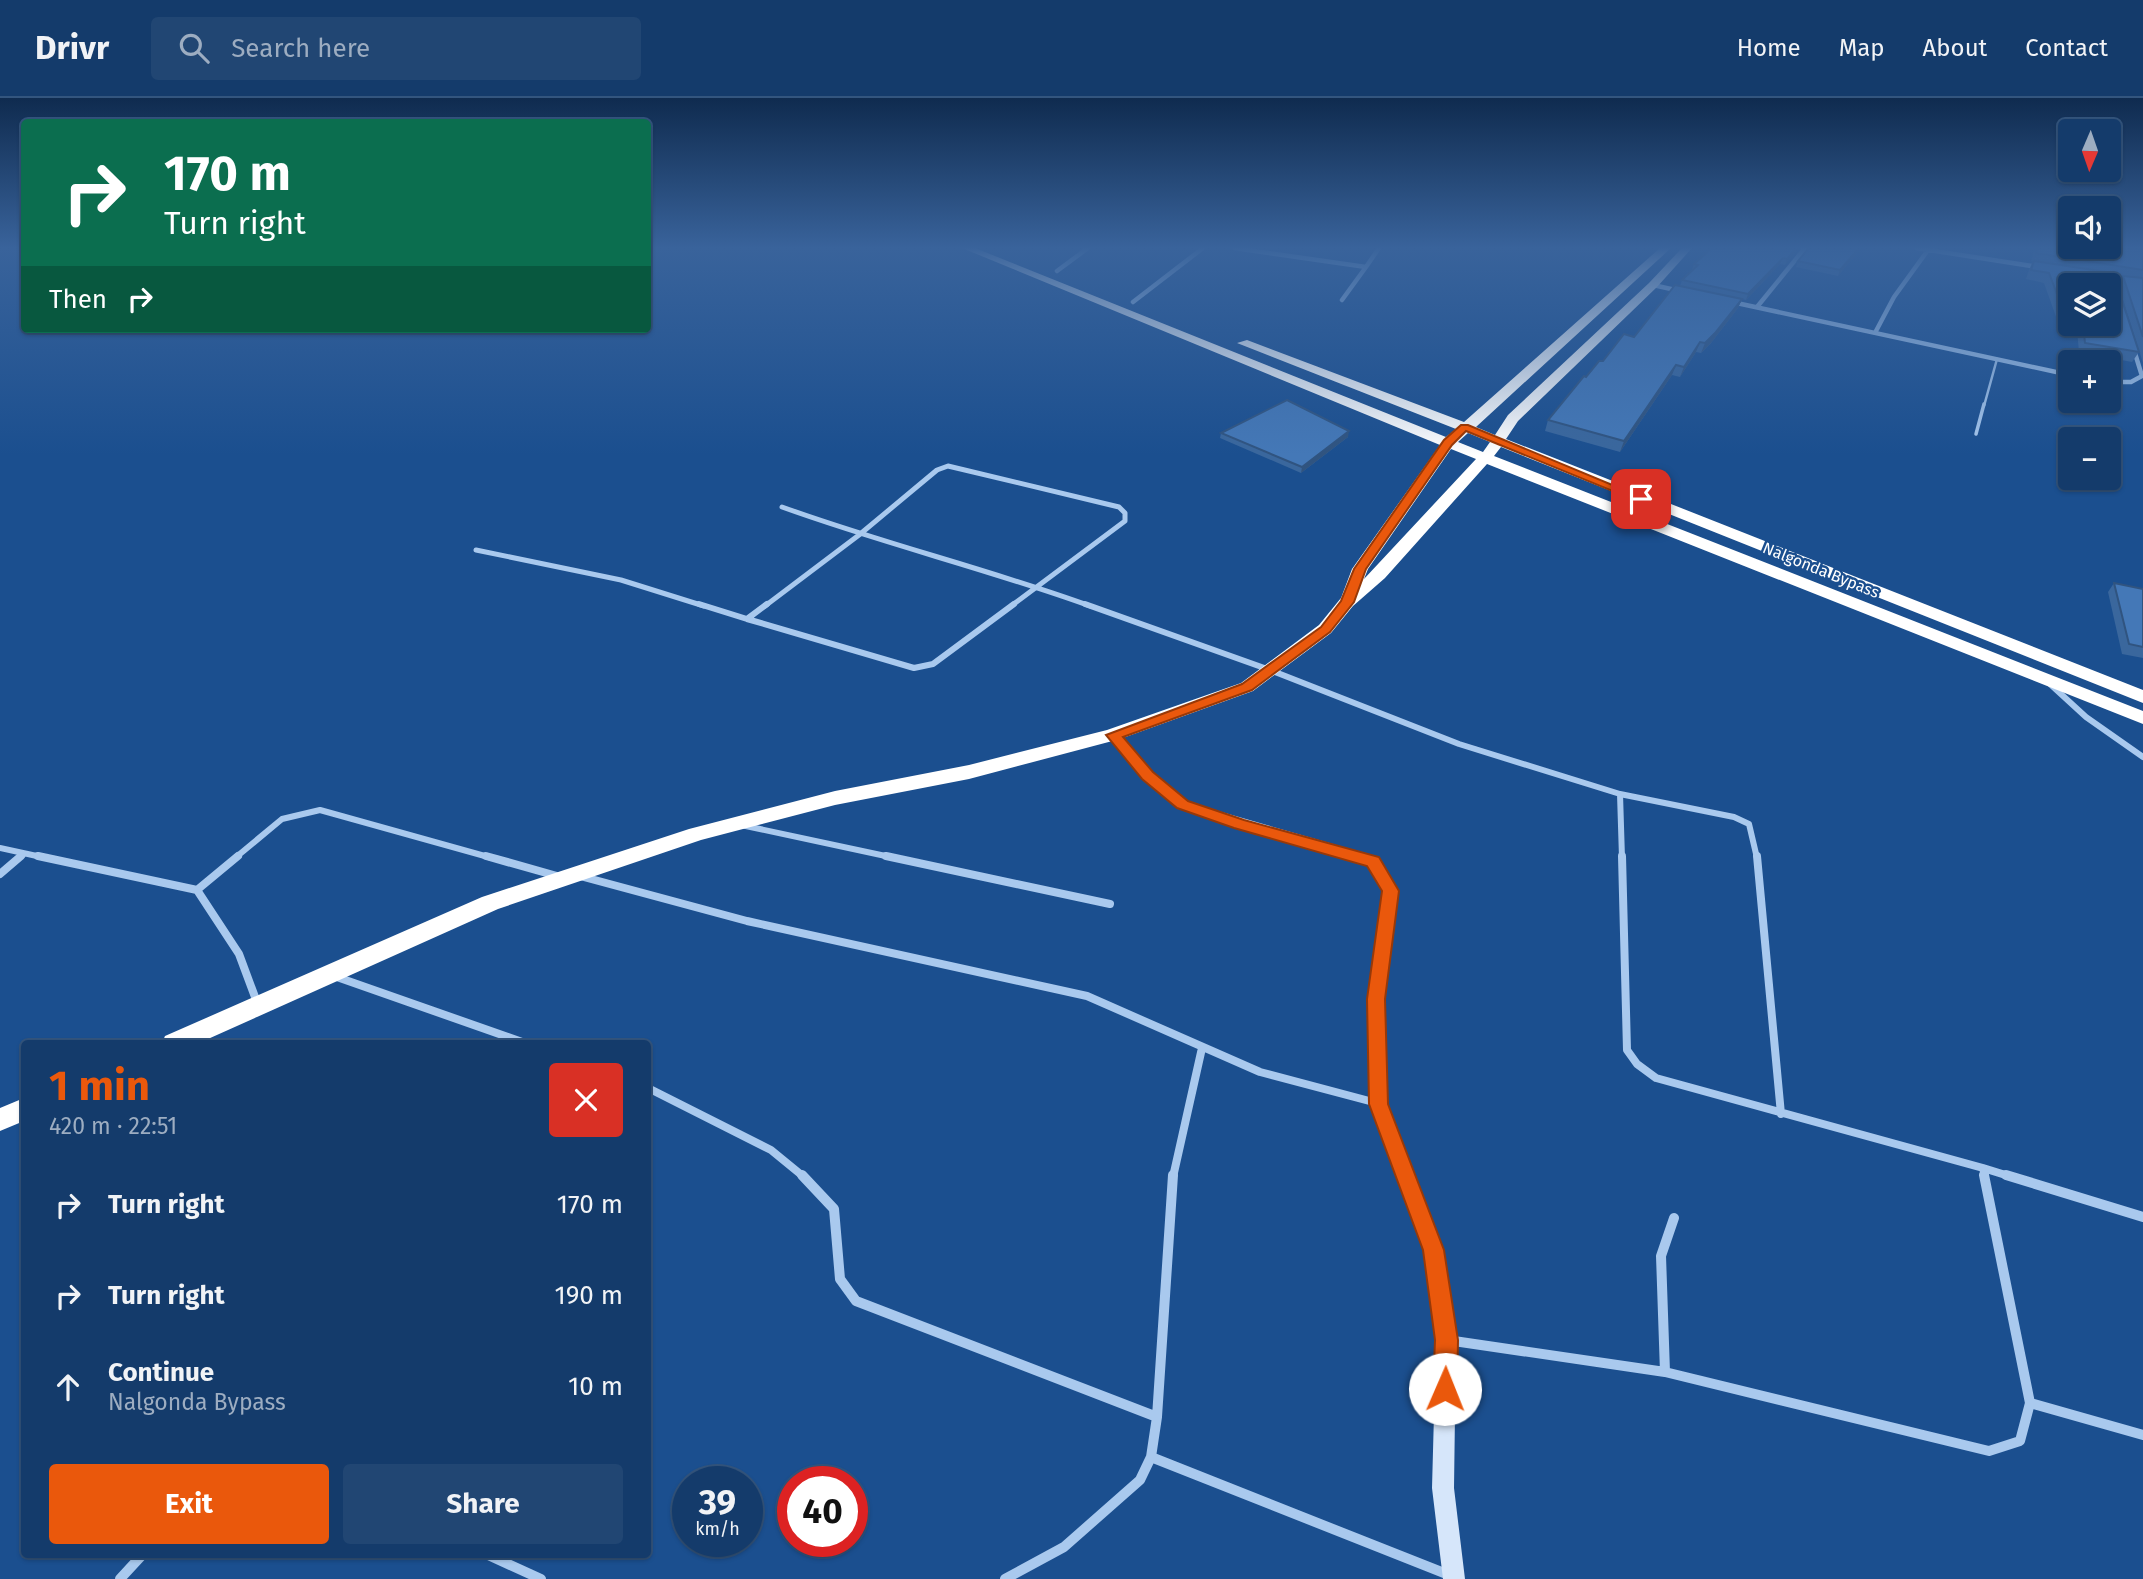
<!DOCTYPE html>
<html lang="en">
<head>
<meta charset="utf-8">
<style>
  body { margin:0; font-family:"Fira Sans",sans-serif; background:#214673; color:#f1f3f6; height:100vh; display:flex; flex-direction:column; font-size:26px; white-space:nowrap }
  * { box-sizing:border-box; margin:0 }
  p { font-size:23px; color:#9dadc1 }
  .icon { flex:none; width:38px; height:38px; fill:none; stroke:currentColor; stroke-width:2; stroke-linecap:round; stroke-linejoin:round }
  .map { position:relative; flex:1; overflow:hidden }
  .details { position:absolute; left:21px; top:942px; width:630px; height:518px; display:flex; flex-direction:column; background:#143b6b; border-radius:7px; box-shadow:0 2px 5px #0004,0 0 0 2px #33557e }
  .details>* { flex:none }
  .hud { position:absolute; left:21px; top:21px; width:630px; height:214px; border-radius:7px; box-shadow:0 2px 5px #0004,0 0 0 2px #33557e; background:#0b6e4f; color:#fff; overflow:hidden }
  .needle { width:46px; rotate:182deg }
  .tools { position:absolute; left:2058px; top:21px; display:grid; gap:14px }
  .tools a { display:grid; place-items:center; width:63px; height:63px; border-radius:7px; background:#143b6b; box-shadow:0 2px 5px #0004,0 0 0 2px #33557e; font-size:35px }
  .speed { position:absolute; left:672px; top:1368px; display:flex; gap:14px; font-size:35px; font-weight:700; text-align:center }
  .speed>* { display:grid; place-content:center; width:91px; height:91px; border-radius:50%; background:#143b6b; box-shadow:0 2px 5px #0004,0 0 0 2px #33557e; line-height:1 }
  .speed small { font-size:18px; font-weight:400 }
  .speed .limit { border:10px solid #d22; background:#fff; color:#111 }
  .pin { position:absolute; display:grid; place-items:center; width:60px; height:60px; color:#fff; margin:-30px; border-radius:14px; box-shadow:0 4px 10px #0006 }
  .me { position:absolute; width:77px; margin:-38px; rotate:1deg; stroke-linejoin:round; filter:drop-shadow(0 0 5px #0008) }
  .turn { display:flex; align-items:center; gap:24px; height:147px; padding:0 28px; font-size:32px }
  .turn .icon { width:91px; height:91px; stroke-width:2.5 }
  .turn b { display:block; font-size:49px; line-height:60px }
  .then { display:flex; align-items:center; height:66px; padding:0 28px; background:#0003; gap:14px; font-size:26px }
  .round { display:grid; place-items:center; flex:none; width:74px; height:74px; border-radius:7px; background:#214673 }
  .head { display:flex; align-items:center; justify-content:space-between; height:119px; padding:0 28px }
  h1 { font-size:42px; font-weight:700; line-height:52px; color:#ea580c }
  .cta { display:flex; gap:14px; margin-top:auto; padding:14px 28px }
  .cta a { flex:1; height:80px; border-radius:7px; background:#ea580c; color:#fff; font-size:28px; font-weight:700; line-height:80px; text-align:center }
  .cta a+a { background:#214673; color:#f1f3f6 }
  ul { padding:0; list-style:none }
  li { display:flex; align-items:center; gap:21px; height:91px; padding:0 28px }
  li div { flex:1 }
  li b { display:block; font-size:26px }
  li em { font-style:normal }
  header { display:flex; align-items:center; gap:42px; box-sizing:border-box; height:98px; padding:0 35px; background:#143b6b; border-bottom:2px solid #33557e }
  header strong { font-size:33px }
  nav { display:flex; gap:38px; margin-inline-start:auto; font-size:24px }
  .search { width:490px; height:63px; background:#214673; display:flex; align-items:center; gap:18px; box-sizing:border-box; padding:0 24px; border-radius:7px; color:#9dadc1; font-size:26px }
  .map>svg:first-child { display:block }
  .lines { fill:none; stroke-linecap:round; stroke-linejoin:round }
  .lane-far1 { stroke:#a9c9ee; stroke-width:2.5 }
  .lane { stroke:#a9c9ee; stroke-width:3.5 }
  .street-far4 { stroke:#a9c9ee; stroke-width:4.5 }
  .street-far3 { stroke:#a9c9ee; stroke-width:5 }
  .street-far2 { stroke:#a9c9ee; stroke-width:6 }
  .street-far1 { stroke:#a9c9ee; stroke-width:8 }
  .street { stroke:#a9c9ee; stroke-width:10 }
  .secondary { fill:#d6e6fa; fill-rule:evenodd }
  .highway { fill:#fff; fill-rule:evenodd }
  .wall { fill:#3a679d; fill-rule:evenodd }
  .shaded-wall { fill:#305480 }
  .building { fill:#4478b7; stroke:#305480; stroke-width:2 }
  .route { fill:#ea580c; stroke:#983908; stroke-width:2 }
  .labels { text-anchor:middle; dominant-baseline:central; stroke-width:5; stroke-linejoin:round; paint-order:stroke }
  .far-street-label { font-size:16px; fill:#fff; stroke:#1b4f8f }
</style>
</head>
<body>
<header>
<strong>Drivr</strong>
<div class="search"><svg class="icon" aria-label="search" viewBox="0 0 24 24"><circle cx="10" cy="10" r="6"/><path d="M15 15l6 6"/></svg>Search here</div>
<nav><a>Home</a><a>Map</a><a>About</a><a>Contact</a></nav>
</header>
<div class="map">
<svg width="2143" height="1481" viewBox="0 0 2143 1481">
  <rect width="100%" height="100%" fill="#1b4f8f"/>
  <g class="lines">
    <path class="lane-far1" d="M1984,308L1997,261"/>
    <path class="lane" d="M1976,336L1984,306"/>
    <path class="street-far4" d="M1234,150L1366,169L1379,150
      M1916,150L2038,169
      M1057,173L1088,150
      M2106,180L2143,185
      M1653,187L1680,193
      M1342,202L1366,169
      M1133,204L1203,150
      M1732,204L2070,277
      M1757,209L1805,150
      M1876,233L1894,199L1928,152
      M2109,284H2131L2142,278L2134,252"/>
    <path class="street-far3" d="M782,409C884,446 988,471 1090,508
      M476,452L621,482L704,508
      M765,508L859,437L937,372L948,368L1119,409L1125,415V423L1011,508"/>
    <path class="street-far2" d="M699,506L747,521
      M1085,506L1270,572L1459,646L1620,696L1622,760
      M747,521L914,570L933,566L1014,506
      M747,521L767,506
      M2050,586L2086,619L2143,659
      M1620,696L1734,719L1749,726L1757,760
      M741,727L895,760
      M0,750L46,760
      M19,760L24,756
      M235,760L282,721L320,712L492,760"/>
    <path class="street-far1" d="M38,758L197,792L239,856L258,907
      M486,758L557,778
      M886,758L1110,806
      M1622,758L1627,952L1637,966L1656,980L1983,1070L1985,1079
      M1757,758L1781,1016
      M0,776L21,758
      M580,778L747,823L1087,898L1260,974L1377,1005
      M197,792L238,758
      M334,878L525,945
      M648,990L771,1052L804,1079
      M1983,1070L2012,1079
      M1173,1079L1202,950"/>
    <path class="street" d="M802,1077L834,1111L840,1181L856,1203L1157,1319
      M2006,1077L2143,1119
      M1447,1242L1665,1274L1989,1353L2020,1343L2030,1305L1984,1077
      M1665,1274L1661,1158L1674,1120
      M2030,1305L2143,1337
      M1151,1359L1449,1477
      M486,1456L541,1481
      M120,1481L143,1456
      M1005,1481L1064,1449L1140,1382L1151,1359L1157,1319L1173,1077"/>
    <path class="secondary" d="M1113,633L1118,634L1152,674L1187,704L1378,759L1397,793L1384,901L1388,1006L1442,1151L1456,1242L1454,1390L1465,1481H1443L1432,1390L1436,1242L1424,1151L1370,1006L1368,901L1383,793L1368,767L1177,710L1142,680L1108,640L1107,637Z"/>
    <path class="highway" d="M962,150H975L1446,339L1456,331L1237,245L1247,242L1464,324L1660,150H1671L1476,329L1495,337L1508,317L1649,185L1682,150H1692L1657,189L1518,323L1506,341L2143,592V605L1501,349L1494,358L2143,613V626L1487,366L1385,480L1353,508L1331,535L1253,593L1120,641L969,681L835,707L701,742L498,811L199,945H162L165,938L482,799L689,731L835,693L969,667L1107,632L1241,585L1319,527L1341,500L1352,471L1440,347ZM1468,335L1490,344L1483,354L1458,344ZM1451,351L1476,361L1364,481L1368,471Z
      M24,1000V1023L0,1033V1010Z"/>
  </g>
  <path class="wall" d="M1799,150L1785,167L1780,166L1746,202L1742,201L1738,210L1711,245L1701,255L1696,254L1680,279L1672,277L1620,354L1545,333L1548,322L1586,279L1603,263L1634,239L1680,188L1682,182L1693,172H1692L1694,166Z
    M1808,150H1861L1838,178L1796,169L1798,163Z
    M2035,150H2143V265L2118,186L2123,178L2113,176L2139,254L2132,264L2079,254L2077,232L2060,230L2044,185L2026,181L2029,172L2033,163H2031ZM2070,187L2109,226H2070Z
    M1221,335L1348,339L1301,375L1220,340Z
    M2114,485L2143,491V560L2122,556L2108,494Z"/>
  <path class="shaded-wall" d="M1797,150H1799L1785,167L1787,161Z
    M1859,150H1861L1838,178L1840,172Z
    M1783,160L1780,166L1746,202L1748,196Z
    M1742,201L1738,210L1711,245L1701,255L1705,245Z
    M1700,244L1696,254L1680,279L1684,269Z
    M1676,267L1672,277L1620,354L1624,343Z
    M1349,333L1348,339L1301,375L1302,369Z"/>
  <path class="building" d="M1712,150H1797L1787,161L1783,160L1748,196L1682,182L1698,167L1694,166Z
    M1809,150H1859L1840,172L1798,163Z
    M2037,150H2143V172L2036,155Z
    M2034,163L2113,175L2139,254L2085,245L2083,226H2109V187H2070V220H2066L2049,175L2031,172Z
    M2123,178L2143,180V239Z
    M1675,187L1742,201L1715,235L1705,245L1700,244L1684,269L1676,267L1624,343L1548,322L1584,278L1586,279L1599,263H1603L1624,236L1634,239Z
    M1287,302L1349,333L1302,369L1221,335Z
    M2114,485L2143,491V549L2129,546Z"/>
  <linearGradient id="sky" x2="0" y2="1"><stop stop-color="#0f2b4f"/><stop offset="0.42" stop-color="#39639b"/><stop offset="1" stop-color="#39639b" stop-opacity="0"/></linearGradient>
  <rect width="2143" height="357" fill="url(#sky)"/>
  <path class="route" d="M1461,327H1468L1646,401L1637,403L1466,333L1452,347L1366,471L1354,504L1330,534L1252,592L1123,639L1153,674L1188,703L1244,722L1379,759L1399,793L1385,901L1388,1006L1444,1152L1458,1242L1457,1291L1453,1300L1445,1303L1437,1300L1433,1291L1435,1242L1423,1152L1369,1006L1367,901L1382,793L1367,768L1234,730L1177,710L1142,681L1106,637L1242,586L1321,529L1341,503L1354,471L1444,342Z"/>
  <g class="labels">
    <g class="far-street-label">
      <text transform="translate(1821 472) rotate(22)">Nalgonda Bypass</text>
    </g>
  </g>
</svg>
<div class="tools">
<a><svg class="needle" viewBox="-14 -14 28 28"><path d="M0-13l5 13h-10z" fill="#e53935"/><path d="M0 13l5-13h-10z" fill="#9dadc1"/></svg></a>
<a><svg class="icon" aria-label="sound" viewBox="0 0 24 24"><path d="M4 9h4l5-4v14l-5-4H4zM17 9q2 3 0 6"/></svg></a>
<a><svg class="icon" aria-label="layers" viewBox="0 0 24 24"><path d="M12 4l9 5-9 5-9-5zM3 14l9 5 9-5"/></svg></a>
<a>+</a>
<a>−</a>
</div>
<div class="speed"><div>39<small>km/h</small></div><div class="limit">40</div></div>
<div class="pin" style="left:1641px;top:401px;background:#d93025"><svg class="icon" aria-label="arrive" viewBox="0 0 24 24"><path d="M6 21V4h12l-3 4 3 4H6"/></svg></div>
<svg class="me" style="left:1445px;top:1291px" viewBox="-20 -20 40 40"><circle r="19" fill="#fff"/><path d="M0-13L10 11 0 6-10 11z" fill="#ea580c"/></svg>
<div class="hud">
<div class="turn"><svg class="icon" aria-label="right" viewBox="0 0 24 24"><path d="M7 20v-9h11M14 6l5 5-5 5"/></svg><div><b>170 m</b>Turn right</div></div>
<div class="then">Then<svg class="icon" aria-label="right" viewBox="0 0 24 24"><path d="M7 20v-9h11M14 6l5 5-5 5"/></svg></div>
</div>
<section class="details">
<div class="head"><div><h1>1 min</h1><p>420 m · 22:51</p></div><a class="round" style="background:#d93025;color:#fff"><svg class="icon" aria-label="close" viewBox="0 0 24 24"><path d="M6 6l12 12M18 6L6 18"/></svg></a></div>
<ul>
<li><svg class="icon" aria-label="right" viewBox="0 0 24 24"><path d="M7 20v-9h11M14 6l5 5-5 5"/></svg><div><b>Turn right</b></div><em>170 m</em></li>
<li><svg class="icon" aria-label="right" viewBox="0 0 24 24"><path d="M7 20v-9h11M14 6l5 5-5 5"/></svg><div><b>Turn right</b></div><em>190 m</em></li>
<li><svg class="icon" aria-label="ahead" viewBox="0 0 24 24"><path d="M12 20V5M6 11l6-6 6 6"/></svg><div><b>Continue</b><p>Nalgonda Bypass</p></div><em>10 m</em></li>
</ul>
<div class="cta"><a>Exit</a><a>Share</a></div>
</section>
</div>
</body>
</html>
